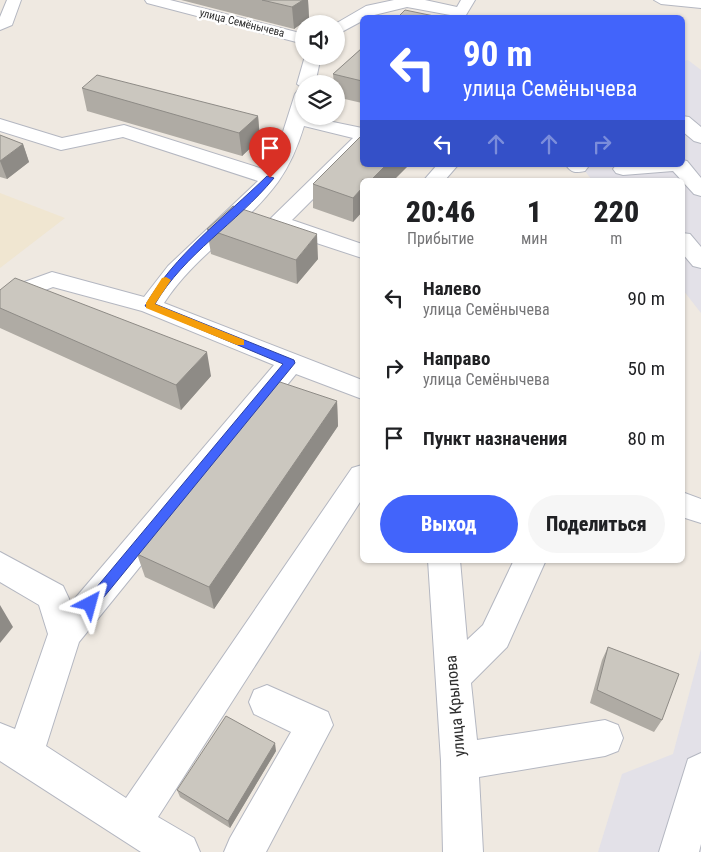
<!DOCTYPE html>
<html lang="ru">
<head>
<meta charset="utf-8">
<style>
  body { margin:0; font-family:"Roboto Condensed",sans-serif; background:#f6f6f6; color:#202124; height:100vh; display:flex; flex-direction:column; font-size:19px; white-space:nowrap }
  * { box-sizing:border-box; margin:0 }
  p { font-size:16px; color:#757577 }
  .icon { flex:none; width:28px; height:28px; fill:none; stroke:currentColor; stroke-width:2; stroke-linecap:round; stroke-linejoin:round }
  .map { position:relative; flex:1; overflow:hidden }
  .panel { position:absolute; left:360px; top:178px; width:325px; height:385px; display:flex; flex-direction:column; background:#fff; border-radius:8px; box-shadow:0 1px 4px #0004 }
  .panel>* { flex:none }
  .top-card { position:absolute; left:360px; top:15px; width:325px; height:152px; border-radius:8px; box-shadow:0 1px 4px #0004; background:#4264fb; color:#fff; overflow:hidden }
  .fabs { position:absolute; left:295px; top:15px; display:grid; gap:10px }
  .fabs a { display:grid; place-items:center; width:50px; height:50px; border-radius:50%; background:#fff; box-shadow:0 1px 4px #0004; font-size:25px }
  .pin { position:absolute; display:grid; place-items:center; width:42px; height:42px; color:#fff; margin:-51px -21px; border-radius:50% 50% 50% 0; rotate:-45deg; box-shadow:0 0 5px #0007 }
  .pin .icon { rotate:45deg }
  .me { position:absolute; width:55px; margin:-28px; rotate:39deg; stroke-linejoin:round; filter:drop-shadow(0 0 4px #0008) }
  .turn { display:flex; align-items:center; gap:18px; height:105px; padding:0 20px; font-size:22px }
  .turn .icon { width:65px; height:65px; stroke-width:2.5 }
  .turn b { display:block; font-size:35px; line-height:42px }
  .lanes { display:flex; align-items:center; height:48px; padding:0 20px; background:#0003; justify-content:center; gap:25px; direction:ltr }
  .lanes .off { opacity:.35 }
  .eta { display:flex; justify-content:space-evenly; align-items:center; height:85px; text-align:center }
  .eta b { font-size:30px; font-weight:800; line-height:35px }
  .button { display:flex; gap:10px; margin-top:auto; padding:10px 20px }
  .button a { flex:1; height:58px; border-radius:30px; background:#4264fb; color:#fff; font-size:20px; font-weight:800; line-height:58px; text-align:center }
  .button a+a { background:#f6f6f6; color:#202124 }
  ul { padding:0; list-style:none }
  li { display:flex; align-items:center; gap:15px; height:70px; padding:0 20px }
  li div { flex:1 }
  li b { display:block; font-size:19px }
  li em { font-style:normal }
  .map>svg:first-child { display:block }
  .industrial { fill:#e3e1e8 }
  .education { fill:#f0e6d1 }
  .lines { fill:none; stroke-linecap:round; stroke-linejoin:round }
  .minor-casing { stroke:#b4b7c1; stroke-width:2 }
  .minor { fill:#fff; fill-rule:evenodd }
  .wall { fill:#afaba4 }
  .shaded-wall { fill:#8e8b86 }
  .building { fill:#cbc7bf; stroke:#8e8b86 }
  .route { fill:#4264fb; stroke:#2b41a3 }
  .slow { fill:#f59e0b }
  .labels { text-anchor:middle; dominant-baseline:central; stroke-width:5; stroke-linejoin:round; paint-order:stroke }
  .far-street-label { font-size:11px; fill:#2e2e2e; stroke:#fff }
  .near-street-label { font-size:16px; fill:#2e2e2e; stroke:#fff }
</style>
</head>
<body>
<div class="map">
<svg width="701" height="852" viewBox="0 0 701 852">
  <rect width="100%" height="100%" fill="#efe9e1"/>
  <path class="industrial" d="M688,60L701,70V313L683,290L682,180H592L580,165H682L683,61Z
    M701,649V852H598L622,774L673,754Z"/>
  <path class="education" d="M0,193L65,218L0,268Z"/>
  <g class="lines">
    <defs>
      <path id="minor" d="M7,0H21L12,25L0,30V17Z
        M145,0H170L304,34V44L147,3Z
        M394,0H425L457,7L461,0H475L466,15L461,17L407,7L362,18V21L336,35L335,24L366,6Z
        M654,0H701V8L661,4Z
        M305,56H321L315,84H304V89L297,84Z
        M304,89V116L362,128V150L292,220L362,244V258L274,229L267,222L353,138L304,126C298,146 290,165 278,182C245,227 195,255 164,303L362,380V399L296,374L79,642L46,746L126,798L352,468L362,465V499L158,817L194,838L200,852H141L0,761V723L15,729L48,634L39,605L0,582V552L63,586L71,603L274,365L142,311L53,287L32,295L9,315L0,317V297L16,285L52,272L144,297L168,266L258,181L123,137L61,150L0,131V119L62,138L124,125L266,170L281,138L295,94L298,90Z
        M682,116L689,117L701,127V143L694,141L682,131Z
        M682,160L687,161L701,178V196L694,194L673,171L623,175L616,173L613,169L616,165H682Z
        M437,165H458L445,180H424Z
        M566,165H587L588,167L585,171C576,173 571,173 566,165Z
        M682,233L690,234L701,247V268L693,266L682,253Z
        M682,492L701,499V523L682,517Z
        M428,560H460L467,640L483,625L514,560H546L507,647L471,683L477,740L605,720L618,725L623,738L618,751L605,756L479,777L483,852H443L441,761Z
        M267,685L328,712L333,725L266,852H224L230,838L291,732L254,714L249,702L254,690Z
        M701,753V844L699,852H659L688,759Z"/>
    </defs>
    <use href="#minor" class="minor-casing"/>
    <use href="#minor" class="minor"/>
  </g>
  <path class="wall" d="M181,0H308L309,18L294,29Z
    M362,48V103L336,97V84H334L333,74Z
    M82,88L258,116L260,139L242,156L87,111Z
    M0,135L23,144L29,162L7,179L0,177Z
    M362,180V212L353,222L313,208V184Z
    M207,229L318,259L297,284L211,254Z
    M0,290L211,376L181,410L0,328Z
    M337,401L338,426L214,609L145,577L137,554Z
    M608,647L662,720L654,732L590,703L602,660Z
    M276,751L230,828L180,797L177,790Z"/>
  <path class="shaded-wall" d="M303,0H308L309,18L294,29L292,7Z
    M258,116L260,139L242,156L239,133Z
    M23,144L29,162L7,179L0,161Z
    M386,165H409L394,180H371Z
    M362,188V212L353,222V198Z
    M317,234L318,259L297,284L296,260Z
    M207,352L211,376L181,410L176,385Z
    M337,401L338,426L214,609L209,587Z
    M0,605L13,627L0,643Z
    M275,743L276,751L230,828L228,821Z"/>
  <path class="building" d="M262,0H303L292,7Z
    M405,10L434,16L433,18H397Z
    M362,48V81L333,74Z
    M97,75L258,116L239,133L82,88Z
    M0,135L23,144L0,161Z
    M362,135V165H386L371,180H362V188L353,198L313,184Z
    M233,206L317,234L296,260L207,229Z
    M15,278L207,352L176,385L0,308V290Z
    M277,381L337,401L209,587L137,554Z
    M608,647L679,674L662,720L597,690Z
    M226,716L275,743L228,821L177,790Z"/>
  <path class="route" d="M267,176L274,178C237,223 184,254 155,304L294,360L295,363L95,608L90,610L86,608L84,604L86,600L283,364L145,306C174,255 225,217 267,176Z"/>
  <path class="slow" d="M166,277L171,280L155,304L244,340V345H237L146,308V303L162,278Z"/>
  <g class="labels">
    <g class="far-street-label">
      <text transform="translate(242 23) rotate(14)">улица Семёнычева</text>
    </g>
    <g class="near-street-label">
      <text transform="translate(455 706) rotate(-95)">улица Крылова</text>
    </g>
  </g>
</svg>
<div class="fabs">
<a><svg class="icon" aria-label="sound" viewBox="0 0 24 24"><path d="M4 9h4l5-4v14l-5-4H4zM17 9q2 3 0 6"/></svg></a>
<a><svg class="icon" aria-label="layers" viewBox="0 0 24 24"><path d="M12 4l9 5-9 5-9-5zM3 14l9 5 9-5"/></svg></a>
</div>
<div class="pin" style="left:270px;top:178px;background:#d93025"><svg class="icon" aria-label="arrive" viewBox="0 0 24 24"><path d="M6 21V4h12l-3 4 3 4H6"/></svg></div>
<svg class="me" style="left:90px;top:604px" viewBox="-20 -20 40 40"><path d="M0-17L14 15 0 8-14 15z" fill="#4264fb" stroke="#fff" stroke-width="4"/></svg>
<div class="top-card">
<div class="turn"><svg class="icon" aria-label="left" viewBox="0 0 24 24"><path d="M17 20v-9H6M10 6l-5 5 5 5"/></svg><div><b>90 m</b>улица Семёнычева</div></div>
<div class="lanes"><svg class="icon" aria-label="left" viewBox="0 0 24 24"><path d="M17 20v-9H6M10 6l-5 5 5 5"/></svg><svg class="icon off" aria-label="ahead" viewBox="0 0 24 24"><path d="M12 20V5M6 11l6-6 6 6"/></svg><svg class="icon off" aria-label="ahead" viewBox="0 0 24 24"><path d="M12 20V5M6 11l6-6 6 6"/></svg><svg class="icon off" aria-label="right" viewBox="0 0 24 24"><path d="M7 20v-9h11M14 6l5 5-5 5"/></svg></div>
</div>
<section class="panel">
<div class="eta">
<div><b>20:46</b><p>Прибытие</p></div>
<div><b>1</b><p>мин</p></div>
<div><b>220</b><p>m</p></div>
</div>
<ul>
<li><svg class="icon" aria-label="left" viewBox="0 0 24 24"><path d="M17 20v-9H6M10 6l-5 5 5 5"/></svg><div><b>Налево</b><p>улица Семёнычева</p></div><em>90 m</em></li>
<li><svg class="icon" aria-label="right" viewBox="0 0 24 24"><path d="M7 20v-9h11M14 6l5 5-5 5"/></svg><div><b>Направо</b><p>улица Семёнычева</p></div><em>50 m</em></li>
<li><svg class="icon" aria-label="arrive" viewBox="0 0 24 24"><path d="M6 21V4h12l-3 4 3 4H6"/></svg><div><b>Пункт назначения</b></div><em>80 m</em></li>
</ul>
<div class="button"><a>Выход</a><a>Поделиться</a></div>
</section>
</div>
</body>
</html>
